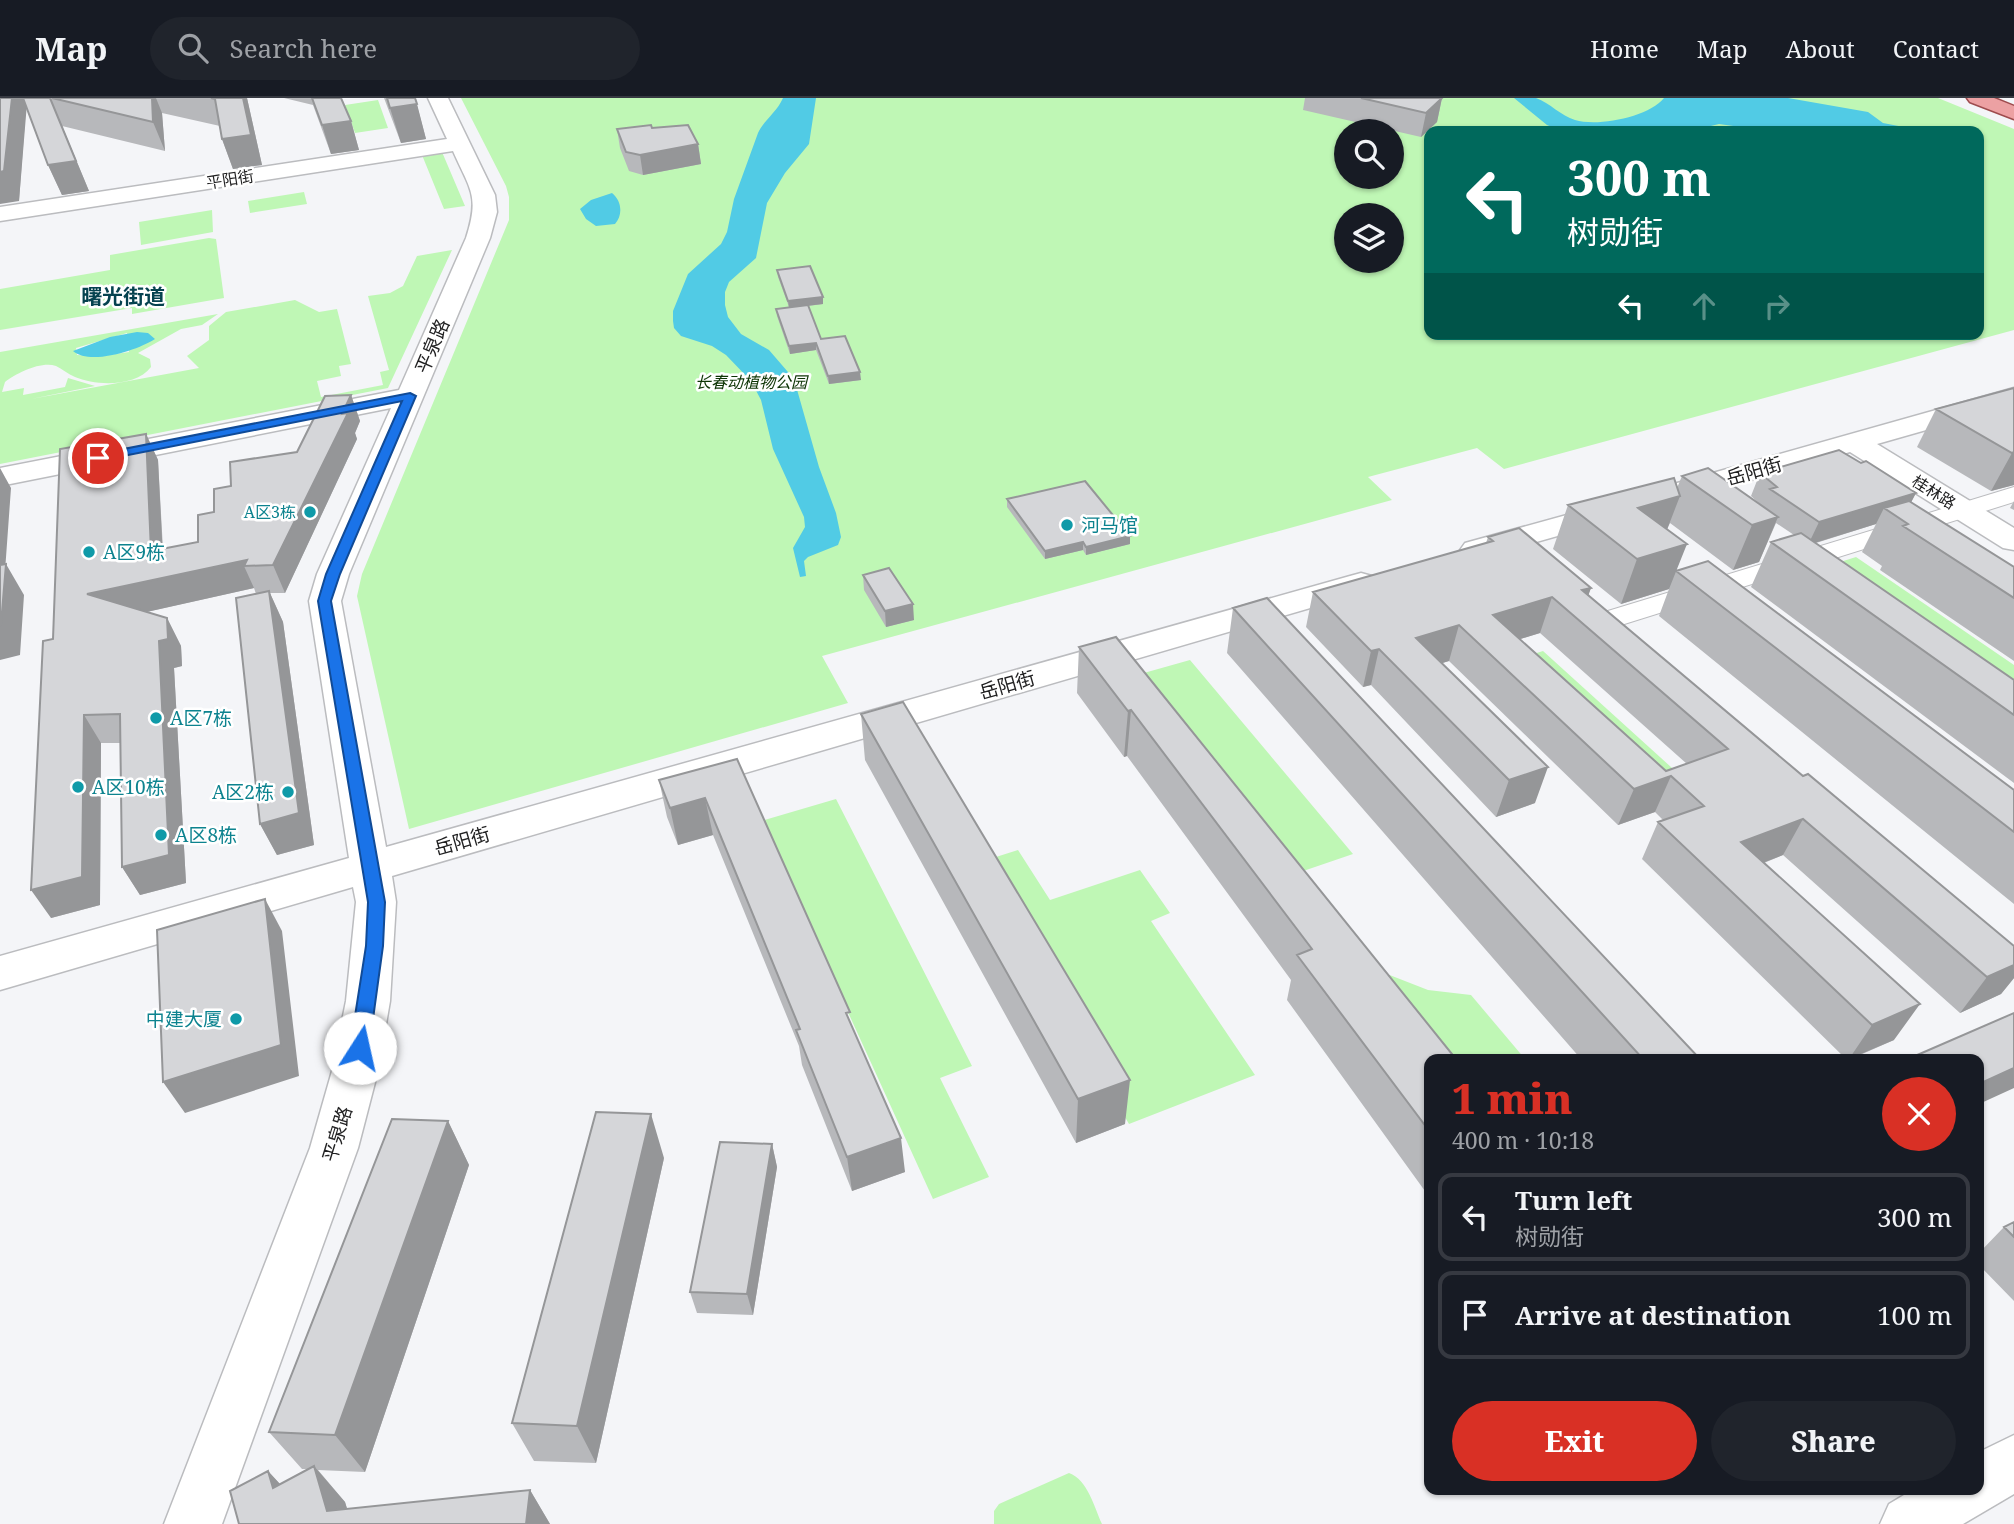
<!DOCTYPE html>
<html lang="en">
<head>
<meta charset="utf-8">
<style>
  body { margin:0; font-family:"Noto Serif","Noto Sans SC",serif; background:#20242c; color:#f1f3f6; height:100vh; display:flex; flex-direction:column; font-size:26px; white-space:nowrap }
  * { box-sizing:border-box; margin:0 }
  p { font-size:23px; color:#9ea1a6 }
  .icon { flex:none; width:38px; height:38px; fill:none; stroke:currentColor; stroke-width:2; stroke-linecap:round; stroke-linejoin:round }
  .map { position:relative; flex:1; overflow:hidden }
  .side { position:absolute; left:1424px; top:956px; width:560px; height:441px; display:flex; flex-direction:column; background:#171b24; border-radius:14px; box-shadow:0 2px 5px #0004 }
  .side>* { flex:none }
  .hud { position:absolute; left:1424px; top:28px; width:560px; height:214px; border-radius:14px; box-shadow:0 2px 5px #0004; background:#00695c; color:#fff; overflow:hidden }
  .fabs { position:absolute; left:1334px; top:21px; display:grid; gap:14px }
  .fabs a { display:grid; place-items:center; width:70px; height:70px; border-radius:50%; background:#171b24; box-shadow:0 2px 5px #0004; font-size:35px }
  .pin { position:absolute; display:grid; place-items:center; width:60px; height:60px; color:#fff; margin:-30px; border:4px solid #fff; border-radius:50%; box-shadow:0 2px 7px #0007 }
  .me { position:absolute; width:77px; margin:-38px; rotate:10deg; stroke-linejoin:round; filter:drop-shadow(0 0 5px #0008) }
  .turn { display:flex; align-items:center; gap:24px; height:147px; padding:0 28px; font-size:32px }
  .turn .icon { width:91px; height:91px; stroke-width:2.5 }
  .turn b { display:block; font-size:49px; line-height:60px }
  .lanes { display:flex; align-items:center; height:66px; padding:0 28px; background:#0003; justify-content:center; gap:35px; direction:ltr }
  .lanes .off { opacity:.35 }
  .round { display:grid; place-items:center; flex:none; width:74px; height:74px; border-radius:37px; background:#20242c }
  .headline { display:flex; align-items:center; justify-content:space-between; height:119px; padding:0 28px }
  h1 { font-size:42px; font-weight:800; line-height:52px; color:#d93025 }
  .action { display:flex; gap:14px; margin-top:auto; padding:14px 28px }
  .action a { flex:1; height:80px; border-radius:42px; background:#d93025; color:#fff; font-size:28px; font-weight:800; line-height:80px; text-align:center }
  .action a+a { background:#20242c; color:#f1f3f6 }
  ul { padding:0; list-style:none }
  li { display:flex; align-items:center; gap:21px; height:88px; margin:0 14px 10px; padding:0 14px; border:4px solid #363941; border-radius:14px }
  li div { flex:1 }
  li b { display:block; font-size:26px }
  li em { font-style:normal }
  header { display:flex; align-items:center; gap:42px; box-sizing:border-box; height:98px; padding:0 35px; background:#171b24; border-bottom:2px solid #363941 }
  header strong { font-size:33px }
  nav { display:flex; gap:38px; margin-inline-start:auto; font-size:24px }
  .search { width:490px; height:63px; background:#20242c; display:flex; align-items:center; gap:18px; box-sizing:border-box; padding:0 24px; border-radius:38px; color:#9ea1a6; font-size:26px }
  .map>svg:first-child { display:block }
  .green { fill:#bff7b5; fill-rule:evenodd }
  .water { fill:#51cbe5 }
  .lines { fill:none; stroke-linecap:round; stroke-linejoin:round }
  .street-casing { stroke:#bbbcbf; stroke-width:2 }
  .secondary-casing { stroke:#bbbcbf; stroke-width:3 }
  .primary-casing { stroke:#9e4c4e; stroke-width:3 }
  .street { fill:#fff; fill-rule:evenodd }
  .secondary { fill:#fff; fill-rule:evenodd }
  .primary { fill:#eca1a3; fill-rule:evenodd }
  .wall { fill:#b7b8bb; fill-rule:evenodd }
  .shaded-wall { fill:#959698 }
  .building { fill:#d5d6d9; stroke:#959698; stroke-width:2; fill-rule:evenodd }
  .route { fill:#1a73e8; stroke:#114b97; stroke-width:2 }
  .culture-dot { fill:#0f9aa8; stroke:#fff; stroke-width:2.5 }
  .labels { text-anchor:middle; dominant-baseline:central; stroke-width:5; stroke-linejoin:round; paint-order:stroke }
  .far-street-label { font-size:16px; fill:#222223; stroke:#fff }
  .far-park-label { font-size:16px; font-style:italic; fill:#0d3405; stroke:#fff }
  .far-culture-label { font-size:16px; fill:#0d838f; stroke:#fff; text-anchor:end }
  .street-label { font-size:19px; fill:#222223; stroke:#fff }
  .culture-label { font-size:19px; fill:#0d838f; stroke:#fff; text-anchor:start }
  .far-district-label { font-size:21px; font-weight:bold; fill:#05424f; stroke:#fff }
</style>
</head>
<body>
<header>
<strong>Map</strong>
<div class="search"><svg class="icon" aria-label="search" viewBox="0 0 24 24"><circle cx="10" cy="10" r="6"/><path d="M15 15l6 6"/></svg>Search here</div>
<nav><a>Home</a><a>Map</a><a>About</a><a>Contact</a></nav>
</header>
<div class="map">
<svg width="2014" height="1426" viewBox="0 0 2014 1426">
  <rect width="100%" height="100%" fill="#f4f5f8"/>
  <path class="green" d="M461,0H1938L2014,31V232L1504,371L1477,350L1368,379L1392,402L822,558L848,605L409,731L357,498L362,476L509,122V99L506,88ZM1346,33H1391V79H1346ZM1430,33H1979V236H1430ZM1346,117H1391V163H1346Z
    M378,2L388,30L355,35L345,7Z
    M442,54L465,108L444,111L422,57Z
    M304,94L307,106L250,115L248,103Z
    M212,112L213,134L141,147L139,124Z
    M209,140L216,141L224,200L132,216V210L0,232V191L110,172V157Z
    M452,152L388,290L0,366V254L218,216L202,227L181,231L138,255L150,261L151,269C136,289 96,288 75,279C68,276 62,271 56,268C41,263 17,275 5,284L2,294L24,290L23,297L65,289L68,280L95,288L31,301L199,270L187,258L209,242V228L226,214L295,202L319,214L337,211L351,266L339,268L341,278L317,283L321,299L383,287L380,274L389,272L368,198L390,195L403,188L417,158ZM127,235L129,254L102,258L77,257L76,250Z
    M1856,459L2014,567V601L1821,470Z
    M1543,553L1682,679L1637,694L1501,566Z
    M1190,562L1353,756L1274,783L1119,582Z
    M836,701L972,968L940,980L989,1079L933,1101L761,723Z
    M1018,752L1050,802L1140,772L1170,815L1151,823L1255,977L1129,1026L977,765Z
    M1387,876L1428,892L1471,897L1525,961H1430Z
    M1069,1375C1088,1382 1094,1409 1102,1426H994V1413L999,1406Z"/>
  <path class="water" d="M783,0H816L809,46L785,75L767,105L756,160L729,184L725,194V207L728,219L741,236L769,252L794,281L819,369L836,415L841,439L838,447L808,459L804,463L806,478L800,479L793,450L805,429L804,419L773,351L761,302L751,283L726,257L712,248L681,238L674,230L673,223V213L688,176L721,146L727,134L734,101L758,35C764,22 777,14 783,0Z
    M1514,0C1520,0 1531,0 1536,0C1550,5 1561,18 1575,22C1598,29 1649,19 1664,0H1788L1868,14L1883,25L1924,33H1769L1719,26L1690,33H1561L1547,27Z
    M612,95C622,103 623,117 615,126L596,128L586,121L580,111L591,102Z
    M137,234L148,235L155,241C138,252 90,268 73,253L110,239Z"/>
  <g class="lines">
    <defs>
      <path id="street" d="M2014,389V404L1618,528L1608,530L1598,528L1594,522L1598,516Z"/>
      <path id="secondary" d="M428,0H448L495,97L497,114L490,140L349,476L341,503L386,749L1350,478L1361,475L1372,478L1377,485L1372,492L392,778L396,804L390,903L378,973L358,1050L222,1426H164L310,1050L332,973L346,903L356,804L353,789L0,892V858L349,760L309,503L317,476L391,310L0,388V370L399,292L466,140C480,97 470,92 453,53L0,123V109L447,41Z
        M2014,290V307L1877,346L2014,430V452L2003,450L1850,354L1674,404L1663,401L1659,395L1663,389Z
        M1610,405L1621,408L1625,414L1621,420L1476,461L1465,459L1460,452L1465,445Z
        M2014,1337V1396L1963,1426H1880L1889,1406L1914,1391H1979V1354Z"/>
      <path id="primary" d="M1967,0H1994L2014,8V21L1970,4Z"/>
    </defs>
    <use href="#street" class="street-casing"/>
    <use href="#secondary" class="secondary-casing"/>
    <use href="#primary" class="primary-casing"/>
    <use href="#street" class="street"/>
    <use href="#secondary" class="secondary"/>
    <use href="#primary" class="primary"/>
  </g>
  <path class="wall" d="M0,0H247L262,67L233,71L222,41L220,28L162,15L165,53L62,28L89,93L62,97L48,67L26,9L19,103Z
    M284,0H341L351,23L359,52L331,56L313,7Z
    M384,0H415L426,41L401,45Z
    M1305,0H1442L1437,24L1421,39L1303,12Z
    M652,30L698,46L701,66L643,77L629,73L620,50L617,31Z
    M777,172L823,199V206L808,208L821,241L861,282L829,286L816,252L790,256L777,218L776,211L789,209L778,179Z
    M2014,290V387L1991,393L1917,349L1936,311Z
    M351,297L360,323L355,335L357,341L285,495H270L283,524L314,747L277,757L260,726L256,496L254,490L146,514L167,520L181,548L182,568L174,570L186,785L140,797L122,769L120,645H101L100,807L51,820L53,541L146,336L158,362L163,451L198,444L231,388L297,354Z
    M1760,375L1916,395L1911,404L2014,469V563L1880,472L1882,468L1862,454L1876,426L1816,445L2014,582V685L1751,489L1771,444L1794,437L1776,425L1759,464L1733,472L1670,425L1667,431L1677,473L2014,692V806L1659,518L1669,491L1621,506L1553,451L1568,407L1677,390L1682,378L1761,407L1751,398Z
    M1007,401L1130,446L1086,457L1083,452L1045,461L1007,409Z
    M2014,403V412L2010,410Z
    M1488,439L1591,490L1588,497L1803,678L2014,848V880L2001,896L1960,915L1783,757L1764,765L1894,942L1851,961H1846L1642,761L1658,724L1663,722L1655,714L1618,727L1449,563L1442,565L1535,705L1496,719L1371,587L1363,589L1306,529L1313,494L1486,445ZM1540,535L1687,666L1666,673L1520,541Z
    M863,477L914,522L886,529L864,492Z
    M1233,510L1700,961H1581L1227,555Z
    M1079,549L1430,961V1100L1287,902L1291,882L1127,658L1124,659L1077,595Z
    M861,616L1125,1026L1076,1045L865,662Z
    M737,661L851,926L905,1074L852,1093L802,967L799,948L713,737L678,747L667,719L659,682Z
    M448,1023L469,1067L365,1374L318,1372L345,1404L347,1411L530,1392L550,1426H239L268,1373L280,1386L307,1371H302L269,1334Z
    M772,1046L777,1069L753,1217L697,1215L690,1194Z
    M664,1060L596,1365L534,1363L512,1325Z
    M2014,1124V1203L1979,1167V1155L2004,1129Z"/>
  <path class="shaded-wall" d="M12,0H24L27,5L19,103L0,106V74Z
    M50,0L62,28L89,93L62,97L48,67Z
    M152,0H156L162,15L165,53L153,24Z
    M243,0H247L262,67L233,71L222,41Z
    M1442,0L1437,24L1421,39L1426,15Z
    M417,6L426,41L401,45L390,10Z
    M351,23L359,52L331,56L322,27Z
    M698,46L701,66L643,77L640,57Z
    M823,199V206L789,210L788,203Z
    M816,245V252L790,256L789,248Z
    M860,274L861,282L829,286L828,278Z
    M351,297L360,323L355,335L357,341L285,495L273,467Z
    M146,336L158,362L164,480L247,462L244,468L254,490L102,524L87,496L151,453Z
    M2014,354V387L1991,393L2012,355Z
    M0,370L11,390L3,501L0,497Z
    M1916,395L1904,418L1884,410L1876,426L1808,447L1819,424Z
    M1680,398L1663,442L1638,410Z
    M1778,419L1759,464L1733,472L1752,427Z
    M1130,438V446L1086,457V449Z
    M1083,444V452L1045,461V453Z
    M1687,446L1669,491L1621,506L1637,461Z
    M6,466L24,497L20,557L0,562V527Z
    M1591,490L1579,523L1582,492Z
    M269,493L283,524L314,747L277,757L260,726Z
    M1552,499L1540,535L1485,552L1493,517Z
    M913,506L914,522L886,529L885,513Z
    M167,520L181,548L182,568L174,570L186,785L140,797L122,769L159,543Z
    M1459,527L1449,563L1407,576L1416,540Z
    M1379,551L1371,587L1363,589L1371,553Z
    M1131,612L1127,658L1124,659L1128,613Z
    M84,617L101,645L100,807L51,820L31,792Z
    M1548,669L1535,705L1496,719L1509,682Z
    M1671,678L1655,714L1618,727L1634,691Z
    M705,700L713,737L678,747L670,710Z
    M1803,721L1783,757L1723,780L1741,744Z
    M265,801L282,833L299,978L185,1015L163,984Z
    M2014,867V880L2001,896L1960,915L1987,879Z
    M1920,906L1894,942L1849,961L1872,927Z
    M2014,970V990L1979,1006V986Z
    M1130,982L1125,1026L1076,1045L1078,1001Z
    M651,1016L664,1060L596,1365L577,1328Z
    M448,1023L469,1067L365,1374L335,1337Z
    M901,1040L905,1074L852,1093L847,1059Z
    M772,1046L777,1069L753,1217L747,1196Z
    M314,1368L345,1404L352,1426L327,1413Z
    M268,1373L301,1409L273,1390Z
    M530,1392L550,1426H526Z"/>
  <path class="building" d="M0,0H12L4,73L0,74Z
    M23,0H50L76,63L48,67Z
    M52,0H152L153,24Z
    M211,0H243L251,37L222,41L215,1Z
    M312,0H341L351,23L322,27Z
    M387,0H415L417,6L390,10Z
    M1361,0H1442L1426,15Z
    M651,27L652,30L688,27L698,46L640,57L626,54L617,31Z
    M810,168L823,199L788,203L777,172Z
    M808,207L821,241L845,238L860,274L828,278L816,245L789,248L776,211Z
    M2014,290V354L2012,355L1936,311Z
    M351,297L342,316L348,315L273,467L244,468L247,462L87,496L167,520L168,541L159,543L169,757L122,769L120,616L84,617L82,779L31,792L43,543L53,541L60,351L146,336L151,453L198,444V417L214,414V391L231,388L230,364L297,354L325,298Z
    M1839,352L1861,365L1866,363L1916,395L1819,424L1770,391L1777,389L1760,375Z
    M1708,370L1778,419L1752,427L1682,378Z
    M1674,380L1680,398L1638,410L1687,446L1637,461L1568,407Z
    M1085,383L1130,438L1086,449L1083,444L1045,453L1007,401Z
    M1909,403L2014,469V500L1903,428L1908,426L1884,410Z
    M1519,430L1591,490L1582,492L1803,678L1808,676L2014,848V867L1987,879L1803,721L1741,744L1920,906L1872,927L1658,724L1704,708L1671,678L1634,691L1459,527L1416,540L1548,669L1509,682L1379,551L1371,553L1313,494L1493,443L1488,439ZM1552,499L1728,651L1666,673L1493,517Z
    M1801,435L2014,582V617L1771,444Z
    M1708,463L2014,692V734L1676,473Z
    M6,466L1,526L0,527V467Z
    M889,470L913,506L885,513L863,477Z
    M269,493L299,715L260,726L236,500Z
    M1267,500L1700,961H1643L1233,510Z
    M1116,539L1456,961H1430V1034L1297,857L1312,851L1131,612L1128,613L1079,549Z
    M903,604L1130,982L1078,1001L861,616Z
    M737,661L850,914L846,915L901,1040L847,1059L796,932L800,931L705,700L670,710L659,682Z
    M265,801L281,947L163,984L157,832Z
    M2014,915V970L1979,986V961H1908Z
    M596,1014L651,1016L577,1328L512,1325Z
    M392,1021L448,1023L335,1337L269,1334Z
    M720,1044L772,1046L747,1196L690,1194Z
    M2014,1124V1139L2004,1129Z
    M314,1368L327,1413L530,1392L526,1426H239L230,1393L268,1373L273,1390Z"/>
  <path class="route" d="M410,295L416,298L340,476L331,503L385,804L383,848L369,950L366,955L360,957L353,955L350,950L366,848L368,804L318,503L326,476L402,303L98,363L92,360L98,356Z"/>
  <g class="culture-dot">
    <circle cx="310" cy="414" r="7"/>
    <circle cx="1067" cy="427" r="7"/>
    <circle cx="89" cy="454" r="7"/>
    <circle cx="156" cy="620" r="7"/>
    <circle cx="78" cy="689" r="7"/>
    <circle cx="288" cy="694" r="7"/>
    <circle cx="161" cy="737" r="7"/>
    <circle cx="236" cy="921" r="7"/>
  </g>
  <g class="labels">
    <g class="far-street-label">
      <text transform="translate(230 81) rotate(-9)">平阳街</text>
      <text transform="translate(1934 394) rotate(32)">桂林路</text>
    </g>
    <g class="far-park-label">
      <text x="751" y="284">长春动植物公园</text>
    </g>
    <g class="far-culture-label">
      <text x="296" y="414">A区3栋</text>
    </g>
    <g class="street-label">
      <text transform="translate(432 248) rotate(-67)">平泉路</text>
      <text transform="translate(1754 373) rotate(-16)">岳阳街</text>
      <text transform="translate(1007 587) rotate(-16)">岳阳街</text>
      <text transform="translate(462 743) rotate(-16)">岳阳街</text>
      <text transform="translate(337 1036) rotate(-73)">平泉路</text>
    </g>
    <g class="culture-label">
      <text x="1081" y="427">河马馆</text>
      <text x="103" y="454">A区9栋</text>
      <text x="170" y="620">A区7栋</text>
      <text x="92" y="689">A区10栋</text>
      <text x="274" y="694" text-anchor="end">A区2栋</text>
      <text x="175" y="737">A区8栋</text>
      <text x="222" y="921" text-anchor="end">中建大厦</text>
    </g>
    <g class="far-district-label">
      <text x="123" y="198">曙光街道</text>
    </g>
  </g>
</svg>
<div class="fabs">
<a><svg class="icon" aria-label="search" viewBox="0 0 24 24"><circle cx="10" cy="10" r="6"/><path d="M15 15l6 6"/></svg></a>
<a><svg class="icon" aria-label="layers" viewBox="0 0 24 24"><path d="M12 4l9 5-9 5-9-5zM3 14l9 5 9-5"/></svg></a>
</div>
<div class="pin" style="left:98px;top:360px;background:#d93025"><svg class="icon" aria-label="arrive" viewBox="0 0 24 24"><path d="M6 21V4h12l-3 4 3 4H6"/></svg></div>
<svg class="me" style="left:360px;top:950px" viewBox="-20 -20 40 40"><circle r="19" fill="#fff"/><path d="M0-13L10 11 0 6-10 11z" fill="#1a73e8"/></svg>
<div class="hud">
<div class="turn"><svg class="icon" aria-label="left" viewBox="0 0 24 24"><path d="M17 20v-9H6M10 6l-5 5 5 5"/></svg><div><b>300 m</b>树勋街</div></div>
<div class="lanes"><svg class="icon" aria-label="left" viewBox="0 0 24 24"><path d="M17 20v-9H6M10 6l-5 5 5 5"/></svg><svg class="icon off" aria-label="ahead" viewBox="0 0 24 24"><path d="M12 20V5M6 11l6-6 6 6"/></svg><svg class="icon off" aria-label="right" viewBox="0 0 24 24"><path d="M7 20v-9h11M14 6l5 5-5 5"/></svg></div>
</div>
<section class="side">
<div class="headline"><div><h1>1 min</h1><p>400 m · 10:18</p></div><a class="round" style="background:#d93025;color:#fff"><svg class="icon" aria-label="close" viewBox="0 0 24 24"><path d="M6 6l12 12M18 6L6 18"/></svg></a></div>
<ul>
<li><svg class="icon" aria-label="left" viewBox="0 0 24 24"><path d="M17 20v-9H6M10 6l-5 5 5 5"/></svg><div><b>Turn left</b><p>树勋街</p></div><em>300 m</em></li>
<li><svg class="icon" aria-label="arrive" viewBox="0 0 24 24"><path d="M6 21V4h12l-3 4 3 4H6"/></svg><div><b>Arrive at destination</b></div><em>100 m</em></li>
</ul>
<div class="action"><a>Exit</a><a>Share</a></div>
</section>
</div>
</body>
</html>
